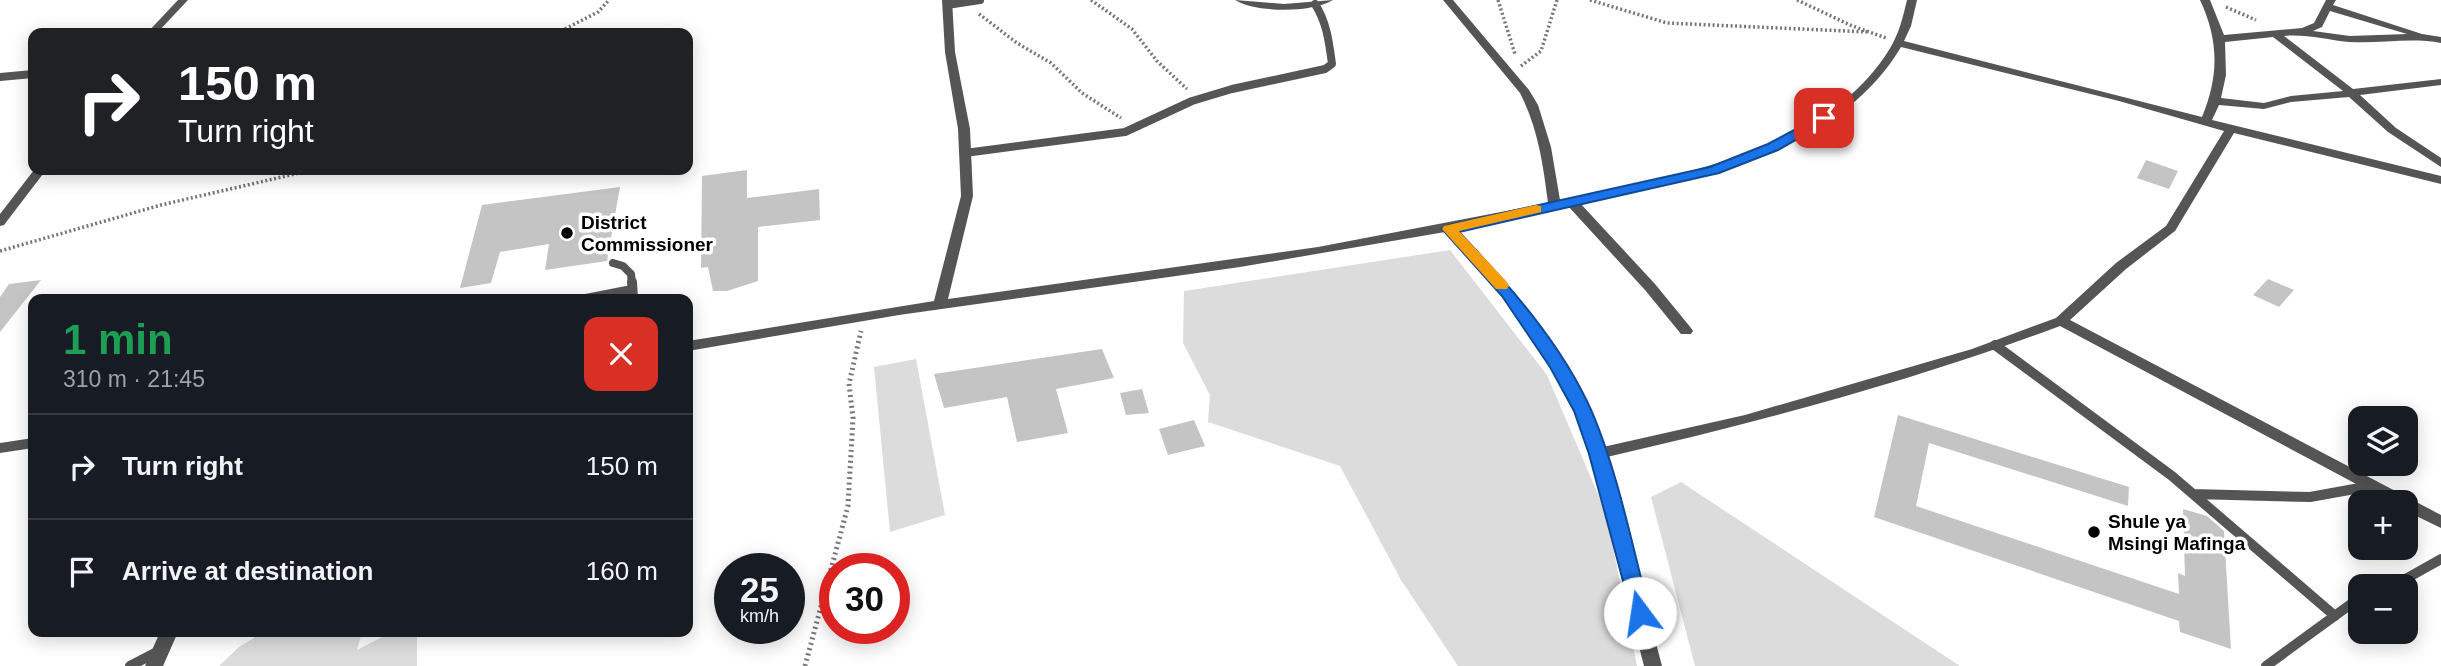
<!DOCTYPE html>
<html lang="en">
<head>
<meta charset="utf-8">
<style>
  body { margin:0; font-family:Helvetica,sans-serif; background:#20242c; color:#f1f3f6; height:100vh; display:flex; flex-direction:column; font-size:26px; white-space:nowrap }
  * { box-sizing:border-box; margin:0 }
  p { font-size:23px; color:#9ea1a6 }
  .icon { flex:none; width:38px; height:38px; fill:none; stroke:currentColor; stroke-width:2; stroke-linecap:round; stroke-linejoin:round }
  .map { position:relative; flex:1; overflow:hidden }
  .side { position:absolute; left:28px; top:294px; width:665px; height:343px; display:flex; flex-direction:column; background:#171b24; border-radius:14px; box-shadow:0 4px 18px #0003 }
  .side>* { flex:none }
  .hud { position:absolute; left:28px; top:28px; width:665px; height:147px; border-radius:14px; box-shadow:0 4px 18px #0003; background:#202124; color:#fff; overflow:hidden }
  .fabs { position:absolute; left:2348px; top:406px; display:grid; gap:14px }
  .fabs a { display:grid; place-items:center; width:70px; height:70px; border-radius:14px; background:#171b24; box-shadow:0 4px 18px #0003; font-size:35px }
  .speed { position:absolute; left:714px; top:553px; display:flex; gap:14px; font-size:35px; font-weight:700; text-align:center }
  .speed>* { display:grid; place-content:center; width:91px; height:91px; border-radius:50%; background:#171b24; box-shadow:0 4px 18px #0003; line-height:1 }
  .speed small { font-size:18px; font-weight:400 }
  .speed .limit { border:10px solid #d22; background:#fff; color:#111 }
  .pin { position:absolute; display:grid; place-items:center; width:60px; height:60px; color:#fff; margin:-30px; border-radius:14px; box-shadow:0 4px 10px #0006 }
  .me { position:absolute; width:77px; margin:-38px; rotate:346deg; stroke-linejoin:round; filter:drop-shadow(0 0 5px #0008) }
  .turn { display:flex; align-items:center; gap:24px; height:147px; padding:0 35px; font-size:32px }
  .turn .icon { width:91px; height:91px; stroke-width:2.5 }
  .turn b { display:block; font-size:49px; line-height:60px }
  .round { display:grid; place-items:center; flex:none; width:74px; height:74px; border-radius:14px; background:#20242c }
  .overview { display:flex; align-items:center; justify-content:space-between; height:119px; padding:0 35px }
  h1 { font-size:42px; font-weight:600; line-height:52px; color:#1e9e55 }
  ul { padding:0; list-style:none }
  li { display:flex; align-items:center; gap:21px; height:105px; padding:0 35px; border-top:2px solid #363941 }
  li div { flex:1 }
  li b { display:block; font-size:26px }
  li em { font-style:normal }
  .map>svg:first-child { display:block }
  .green { fill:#dcdcdc }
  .building { fill:#c4c4c4 }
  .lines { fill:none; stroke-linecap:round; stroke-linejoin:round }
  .path-far1 { stroke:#777; stroke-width:3.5; stroke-dasharray:2 2.5; stroke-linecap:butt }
  .path { stroke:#777; stroke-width:5; stroke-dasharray:2 3.5; stroke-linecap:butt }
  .service-far1 { stroke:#555; stroke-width:8 }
  .service { stroke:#555; stroke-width:10 }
  .minor { fill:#555; fill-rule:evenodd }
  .route { fill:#1a73e8; stroke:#114b97; stroke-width:2 }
  .slow { fill:#f59e0b }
  .poi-dot { fill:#000; stroke:#fff; stroke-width:2.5 }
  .labels { text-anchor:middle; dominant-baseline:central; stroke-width:7; stroke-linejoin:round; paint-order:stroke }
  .poi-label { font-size:19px; font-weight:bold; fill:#000; stroke:#fff; text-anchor:start }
</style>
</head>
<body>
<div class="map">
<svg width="2441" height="666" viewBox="0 0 2441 666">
  <rect width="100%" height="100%" fill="#fff"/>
  <path class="green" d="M1450,250L1547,375L1606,513L1637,666H1458L1401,580L1340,466L1208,422L1210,395L1183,343L1184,291Z
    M916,359L945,515L890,532L874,367Z
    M1681,482L1960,666H1695L1651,497Z
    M263,632H362L357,650L382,637L410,632L417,637V666H219L239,647Z"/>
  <path class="building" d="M2146,160L2178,171L2169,189L2137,178Z
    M747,170V198L819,189L820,220L758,227V281L727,291H713L708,267L701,268L702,176Z
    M620,187L607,261L545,270L549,244L500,252L491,283L460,288L482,205Z
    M2268,279L2294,290L2279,307L2253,295Z
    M41,280L0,332V297L9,284Z
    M1102,349L1114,378L1056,389L1068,433L1017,442L1007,397L944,408L934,374Z
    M1142,389L1149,413L1126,415L1120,393Z
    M1898,415L2129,487L2128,506L1929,443L1916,506L2179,594L2178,573L2185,576L2183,509L2207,516L2224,531L2231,649L2180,632L2179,621L1874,517Z
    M1194,420L1205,446L1168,455L1159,429Z"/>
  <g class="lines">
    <path class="path-far1" d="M1091,0L1132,29L1157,61L1187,89
      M1498,0L1515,54
      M1590,0L1667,23L1869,32
      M1797,0L1850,25L1886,38
      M2226,7L2256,20
      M979,14L1017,43L1051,63L1082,93L1121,118
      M557,33L598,12L609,0
      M1521,66L1541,51L1557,0
      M0,251L161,205L312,170"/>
    <path class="path" d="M805,666L848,506L853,418L849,384L861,331"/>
    <path class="service-far1" d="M947,5L980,0
      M0,77L33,74
      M965,153L1125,132L1192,101L1232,89L1325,69L1332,64C1329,42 1327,23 1315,4
      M613,263L623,266L631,274L632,284"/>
    <path class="service" d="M632,282L633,299
      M586,299L632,290
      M1995,345L2172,476L2335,616
      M2193,494L2310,497L2371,486
      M2393,586L2441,559
      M130,666L161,650
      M2266,666L2351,604L2361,600"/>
    <path class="minor" d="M178,0H188L157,33H147Z
      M942,0H952L955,52L970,129L973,196L948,299L1318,247L1548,203C1543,164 1538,128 1520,93L1443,0H1453L1529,90L1538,105L1551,147L1560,200C1668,177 1825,154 1889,50C1899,34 1903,17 1907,0H1917L1911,26L1904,41L2202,117C2219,76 2219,41 2200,0H2210L2224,35L2302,28L2314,23L2326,0H2336L2333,5L2422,34L2441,37V43C2410,37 2380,44 2349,42C2327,40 2306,34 2284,36L2353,89L2441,79V85L2360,95L2396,128L2441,158V167L2388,132L2349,97L2291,102L2264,109L2219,105L2212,120L2441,176V184L2234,133L2175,231L2126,269L2070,320L2441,515V528L2406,511V502H2390L2060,326C1912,381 1760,422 1607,457L1662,666H1644L1590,454L1575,411L1551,366L1502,296L1445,232L1240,267L899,315L688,351V341L934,301L961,196L958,129L945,52ZM2330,11L2407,34L2350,36L2313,31L2322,27ZM2273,37L2343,91L2291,96L2264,103L2221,98L2226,75L2225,42ZM1901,47L2119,101L2224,131L2166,226L2116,263L2056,318L1972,349L1745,415L1603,447C1582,390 1550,336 1511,289C1494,269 1475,249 1456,230L1568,206L1645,290L1681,334H1691L1693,331L1691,328L1655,284L1580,203C1692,180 1837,155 1901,47Z
      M1235,0L1284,4L1333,0C1312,13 1256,13 1235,0Z
      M34,170H46L4,225L0,226V214Z
      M33,438V448L0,453V443Z
      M160,632H178L163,666H145Z"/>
  </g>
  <path class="route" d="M1824,114L1829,115V121L1778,150L1719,173L1459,232C1509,285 1562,344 1592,412C1619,476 1632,546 1650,613L1647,618L1640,621L1633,618L1589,454L1574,411L1550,367L1502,296L1442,229L1449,225L1710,167L1768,144Z"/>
  <path class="slow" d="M1536,205L1541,206V212L1459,231L1507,282L1509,286L1507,289H1496L1442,229L1444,226Z"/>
  <g class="poi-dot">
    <circle cx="567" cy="233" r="7"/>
    <circle cx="2094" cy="532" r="7"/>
  </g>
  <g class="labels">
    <g class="poi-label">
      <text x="581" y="222">District<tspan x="581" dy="22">Commissioner</tspan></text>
      <text x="2108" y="521">Shule ya<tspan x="2108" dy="22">Msingi Mafinga</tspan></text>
    </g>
  </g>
</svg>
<div class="fabs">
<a><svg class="icon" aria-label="layers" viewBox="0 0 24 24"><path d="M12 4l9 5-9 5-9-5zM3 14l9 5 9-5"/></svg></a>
<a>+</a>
<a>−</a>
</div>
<div class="speed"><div>25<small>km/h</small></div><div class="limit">30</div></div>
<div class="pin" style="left:1824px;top:118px;background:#d93025"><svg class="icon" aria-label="arrive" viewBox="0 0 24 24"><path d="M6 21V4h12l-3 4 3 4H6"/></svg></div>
<svg class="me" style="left:1640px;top:613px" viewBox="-20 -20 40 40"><circle r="19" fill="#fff"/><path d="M0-13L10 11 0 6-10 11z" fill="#1a73e8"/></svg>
<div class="hud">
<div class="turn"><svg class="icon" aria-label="right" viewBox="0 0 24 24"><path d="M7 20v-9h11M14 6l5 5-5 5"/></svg><div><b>150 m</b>Turn right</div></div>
</div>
<section class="side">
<div class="overview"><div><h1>1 min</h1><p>310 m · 21:45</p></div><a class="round" style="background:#d93025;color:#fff"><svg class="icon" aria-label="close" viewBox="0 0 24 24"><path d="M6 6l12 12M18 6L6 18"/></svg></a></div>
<ul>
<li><svg class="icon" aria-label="right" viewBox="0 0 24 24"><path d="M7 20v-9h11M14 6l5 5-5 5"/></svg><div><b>Turn right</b></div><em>150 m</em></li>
<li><svg class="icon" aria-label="arrive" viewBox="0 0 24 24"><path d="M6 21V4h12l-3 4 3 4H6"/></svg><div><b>Arrive at destination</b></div><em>160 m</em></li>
</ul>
</section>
</div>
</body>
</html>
